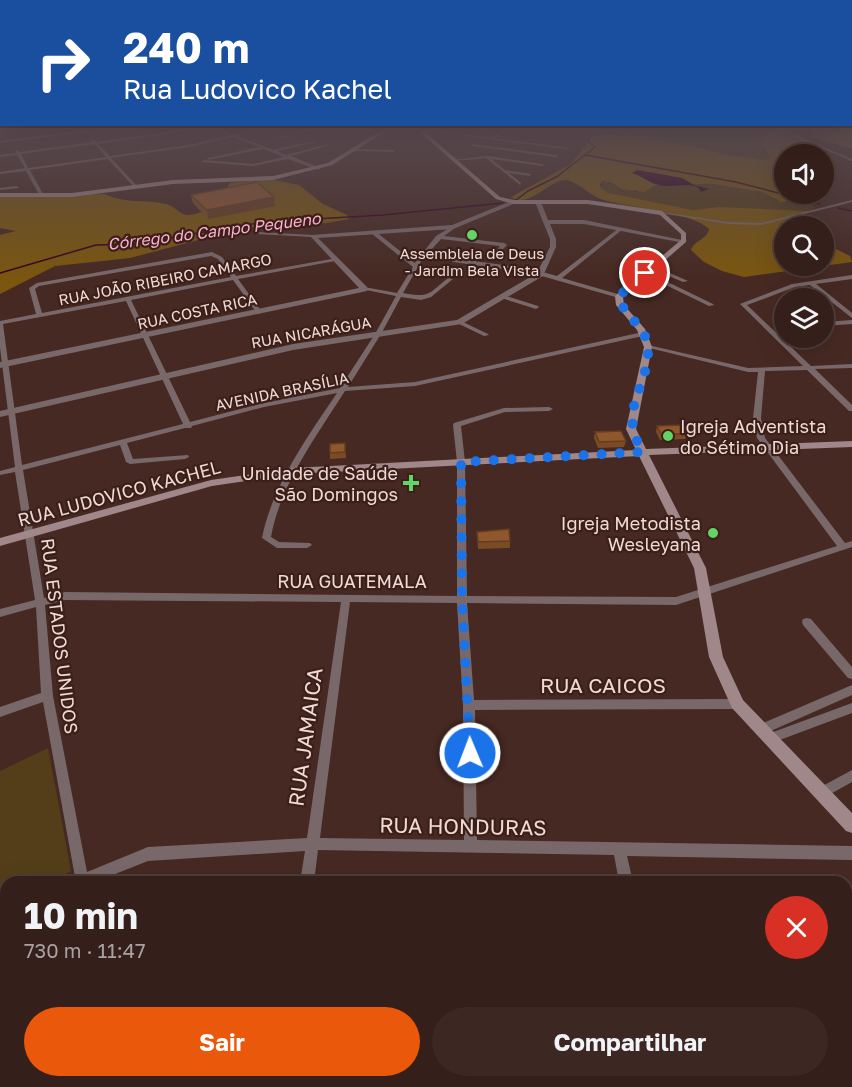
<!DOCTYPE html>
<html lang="pt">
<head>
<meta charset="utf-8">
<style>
  body { margin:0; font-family:"Golos Text",sans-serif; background:#3c2723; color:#f1f3f6; height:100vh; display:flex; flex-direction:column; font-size:22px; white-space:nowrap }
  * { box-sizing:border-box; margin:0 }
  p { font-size:20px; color:#a9a2a2 }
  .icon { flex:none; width:33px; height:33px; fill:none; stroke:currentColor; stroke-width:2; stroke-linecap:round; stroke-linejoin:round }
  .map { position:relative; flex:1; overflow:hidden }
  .drawer { position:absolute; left:0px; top:876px; width:852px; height:212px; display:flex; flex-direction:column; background:#341f1a; border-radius:18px 18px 0 0; box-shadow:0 6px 24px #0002,0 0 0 2px #4e3d39 }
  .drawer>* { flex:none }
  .guide { position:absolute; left:0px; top:0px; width:852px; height:126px; box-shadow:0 6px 24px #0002,0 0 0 2px #4e3d39; background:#1a4fa0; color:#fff; overflow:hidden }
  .tools { position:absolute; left:774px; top:144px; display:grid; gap:12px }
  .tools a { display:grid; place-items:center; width:60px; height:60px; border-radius:50%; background:#341f1a; box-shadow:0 6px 24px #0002,0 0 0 2px #4e3d39; font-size:30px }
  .pin { position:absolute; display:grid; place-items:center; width:51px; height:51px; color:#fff; margin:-26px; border:3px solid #fff; border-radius:50%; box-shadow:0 2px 6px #0007 }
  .me { position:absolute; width:66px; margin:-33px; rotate:359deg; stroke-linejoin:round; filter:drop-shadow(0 0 4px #0008) }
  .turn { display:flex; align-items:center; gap:21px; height:126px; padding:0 24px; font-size:27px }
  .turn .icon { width:78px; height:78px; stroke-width:2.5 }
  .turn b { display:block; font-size:42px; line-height:51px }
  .round { display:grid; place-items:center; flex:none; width:63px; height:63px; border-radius:32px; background:#3c2723 }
  .head { display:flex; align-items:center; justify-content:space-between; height:102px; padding:0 24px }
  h1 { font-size:36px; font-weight:700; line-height:45px }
  .primary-button { display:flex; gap:12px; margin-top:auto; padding:12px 24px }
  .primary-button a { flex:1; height:69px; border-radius:36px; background:#ea580c; color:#fff; font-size:24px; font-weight:700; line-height:69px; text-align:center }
  .primary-button a+a { background:#3c2723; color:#f1f3f6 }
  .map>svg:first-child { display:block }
  .green { fill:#543e1a }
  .forest { fill:#7a560e }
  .water { fill:#360020 }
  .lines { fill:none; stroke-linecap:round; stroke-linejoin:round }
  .stream { stroke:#360020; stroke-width:1.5 }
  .minor { fill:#79686a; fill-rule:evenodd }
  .tertiary { fill:#79686a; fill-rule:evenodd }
  .secondary { fill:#a08789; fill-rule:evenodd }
  .wall { fill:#7b4b26 }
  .shaded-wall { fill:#643d1f }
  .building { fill:#8f572c; stroke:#643d1f; stroke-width:1.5 }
  .route { stroke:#1a73e8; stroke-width:10; stroke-dasharray:0 18 }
  .poi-dot { fill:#63d468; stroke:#3b1f18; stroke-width:2 }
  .labels { text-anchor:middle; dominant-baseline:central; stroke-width:4.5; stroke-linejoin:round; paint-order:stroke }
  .far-poi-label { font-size:15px; fill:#efdbd6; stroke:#3b1f18 }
  .far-street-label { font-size:15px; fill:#efdbd6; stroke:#3b1f18 }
  .far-water-label { font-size:16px; font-style:italic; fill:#fdb0d3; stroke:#3b1f18 }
  .poi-label { font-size:18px; fill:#efdbd6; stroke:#3b1f18; text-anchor:end }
  .street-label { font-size:18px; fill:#efdbd6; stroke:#3b1f18 }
  .near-street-label { font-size:21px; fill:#efdbd6; stroke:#3b1f18 }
</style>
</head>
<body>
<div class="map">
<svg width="852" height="1087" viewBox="0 0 852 1087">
  <rect width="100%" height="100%" fill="#462922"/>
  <path class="green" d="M621,127L766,128L761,132L765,139L763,146L770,153L771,158L763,160L722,154L699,147L671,143L622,132Z
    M603,181L636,192L657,185L713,184L762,192L776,200L793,202L802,200L815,207L810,211L712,208L693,210L609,193L601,188Z
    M48,748L71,871L50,882H6V906L0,909V771Z"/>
  <path class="forest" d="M829,127H852V148L824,141L812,136L813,133Z
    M766,128L800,136L816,144L812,150L823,154H784V159L781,160L784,169V194H795L802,200L781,202L762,192L713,184L656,185L644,192L622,189L612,183L603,181L600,184L601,188L609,193L693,210L719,207L810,211L787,221L790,226H784V266H824V243L850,256L852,262L744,277L722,271L704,262L691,250C694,240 707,240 709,229C692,212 630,208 604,200C590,196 581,184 567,180C548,180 530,209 511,197L571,164L592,137L626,132L671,143L699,147L722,154L763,160L771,158L762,144L765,138L760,130Z
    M270,179L299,185L323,204L347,215L349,219L327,223L244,228L130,258L55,266L0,294V235L16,231L0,228V197L105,194C124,204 145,199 166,204C176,206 179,216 190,215C206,213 219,202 230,191L228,186L230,183Z"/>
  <path class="water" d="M637,170L682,178L694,185L709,189L701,192L698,187C685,183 672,188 659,185C649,183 642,176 632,173Z"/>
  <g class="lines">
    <path class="stream" d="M585,155L736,182L820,204
      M516,200L528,191L558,176L595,147L588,142L595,127
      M838,208L852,211
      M0,273L96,245L134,244L264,222L383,215L503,203"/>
    <path class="minor" d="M0,127H6L0,129Z
      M117,127H126L89,134L87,133Z
      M192,127H200L156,136L98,144L110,156L189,145L229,136L208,127C218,127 227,135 236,134C249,133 261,127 275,127L237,136L273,150L314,141L316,142L277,151L286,155L328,144L330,145L291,156L320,168L319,170L288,159L253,166L202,162L203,160L253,164L284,157L263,149L207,160L208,158L260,147L233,137L189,147L111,158L137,186L135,188L108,159L30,170L44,196L42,197L40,196L26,171L0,174V172L25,168L17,155L0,157V155L16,153L15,151L17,150L20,152L93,142L91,140L93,139L97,142L156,134ZM95,144L106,157L28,168L21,154Z
      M318,127H325L279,139L277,138Z
      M507,127H512L494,138L569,148L567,149L418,130L420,129L493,138V136Z
      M527,127H537L563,132L561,133Z
      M770,127H775L852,159V161Z
      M87,130L88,132L0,143V141Z
      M472,144L556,155L558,156L556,157L471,146Z
      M354,149L393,150L395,151L393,152L353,151Z
      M488,156L542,164L544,165L542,166L491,159L505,170L531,174L530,176L509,173L521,183L520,185L486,158L455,161L453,160Z
      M17,186L19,188L0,190V188Z
      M852,200V202L761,225L728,224L660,213L662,212L728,222L761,223Z
      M453,226H455V228L444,236L504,243L507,245L500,252L497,250L500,246L441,239L422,260L403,293C430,298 428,294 448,278L453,279L431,297L421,300L401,297L381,334L348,387L415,382L643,332L646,334L643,336L415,386L345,391C317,435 280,485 271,537L279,542L310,543L312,545L307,548H277L262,538C272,486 308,436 337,393L264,407L192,426L191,428H185L127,443L133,459L188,455L189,457L185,459L130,464L126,462L120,445L23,470L44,598L65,592L457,596V462L453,425L454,423L504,408L549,407L553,409L549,411L505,412L461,426L465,462L467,596L676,597L837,546L757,438L753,418L758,372H748L645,347L648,345L748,368L803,366L740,304L792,284L852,275V279L816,284L852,313V318L810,285L795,287L747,305L811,366L852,364V368L815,369L852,405V411H849L807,370L765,371L761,418L765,438L845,543L852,541V547L676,605L467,603L474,700L737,699L741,701L743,704L741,707L737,709L475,710L477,840L852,846V860L627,856L633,882H619L614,855L318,850L314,882H300L305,851L148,861L95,882H71L75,877L43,702L0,717V707L41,693L36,607L0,617V609L35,600L15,472L0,475V471L15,467L0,348V321L36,314L29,288L37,283L212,252L222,257L236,276L337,258V260L335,261L238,279L262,312L259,314L257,313L233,280L131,300L190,422L264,403L340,388L375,334L396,296L361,289L364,287L397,293L413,267L371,233V231H375L415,263L436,236ZM211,256L218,259L231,277L42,313L35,289L39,286ZM126,301L183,424L22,465L3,324ZM65,600L341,602L307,838L148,847L87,872L53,696L45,605ZM350,602L457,603L463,705L464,840L320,838Z
      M619,228L623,229L562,278L621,295L622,296L619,298L531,273L453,262L450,260L453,258L532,269L557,276Z
      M258,232L313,235L315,236L313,237L256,234V232Z
      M650,266H654L688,281L683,282L650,268Z
      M645,271L713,304L714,305L709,306L643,274L642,273Z
      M503,295L538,306L539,307L536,309L501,298L500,297Z
      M459,320L488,334L489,335L484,336L457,323L456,322Z
      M852,320V324L824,326V322Z
      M807,618L811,619L852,667V679L848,678L803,625L802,622L803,619Z
      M852,685V695L764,734L760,735L756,734L754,730L756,726Z
      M852,703V713L769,744L765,743L763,739L765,735Z
      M852,770V782L825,797L821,799L817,797L815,793L817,789Z
      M6,916V930L0,933V919Z
      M846,1047L852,1048V1064L846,1063Z
      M277,1082H293L292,1087H276Z
      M662,1082H678L679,1087H663Z"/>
    <path class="tertiary" d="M514,200L516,203L453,229L318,238L367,287V291L0,368V362L359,288L311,237V235L452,225Z
      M538,200L541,202L548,220H584L687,241L684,243L584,224H550L556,239V247L543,276L462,324L293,350L0,417V411L293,344L457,320L537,273L550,247V239L535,202Z"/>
    <path class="secondary" d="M387,127H393L332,165L273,180L173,184L72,197H0V193H72L173,180L273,176L328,163Z
      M414,127H419L500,197L514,200H588L662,211L686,233V242L623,297L624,305L645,329L652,347L636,429L646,449L852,441V447L649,455L706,568L723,657L743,700L852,813V833L846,831L732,708L709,657L694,568L639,456L293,474L212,486L0,546V538L211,480L293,468L636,450L626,429L644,347L637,330L616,305L615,296L681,240V234L660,215L588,204H514L496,199Z"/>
  </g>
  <path class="wall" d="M191,195L275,206L208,219L193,203Z
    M657,426L687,434L685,439L660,440L656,432Z
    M595,432L626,441L624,447L598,448L594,438Z
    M345,443L346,458L330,459V453Z
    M477,532L510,541V548L478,549Z"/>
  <path class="shaded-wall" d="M274,197L275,206L208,219L207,210Z"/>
  <path class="building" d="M257,182L274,197L207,210L191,195Z
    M682,425L687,434H661L657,426Z
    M621,431L626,441L599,442L595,432Z
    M345,443V452L330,453V444Z
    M509,529L510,541L478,542L477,532Z"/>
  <linearGradient id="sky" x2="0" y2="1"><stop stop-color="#261713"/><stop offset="0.46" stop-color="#57494f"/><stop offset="1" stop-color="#57494f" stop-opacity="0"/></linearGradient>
  <rect width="852" height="279" fill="url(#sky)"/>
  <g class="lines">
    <path class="route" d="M470,753L462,598L461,462L643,452C616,410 649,389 648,348C647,326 622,316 619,296L645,273"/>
  </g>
  <g class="poi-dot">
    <circle cx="472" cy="235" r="6"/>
    <circle cx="668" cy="436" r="6"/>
    <path d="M408 474h6v6h6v6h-6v6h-6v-6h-6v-6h6z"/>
    <circle cx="713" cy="533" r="6"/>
  </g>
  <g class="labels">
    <g class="far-poi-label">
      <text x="472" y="253">Assembleia de Deus<tspan x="472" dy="17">- Jardim Bela Vista</tspan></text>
    </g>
    <g class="far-street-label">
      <text transform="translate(165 279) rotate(-11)">RUA JOÃO RIBEIRO CAMARGO</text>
      <text transform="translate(197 311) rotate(-12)">RUA COSTA RICA</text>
      <text transform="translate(311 332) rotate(-10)">RUA NICARÁGUA</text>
      <text transform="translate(282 391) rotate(-12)">AVENIDA BRASÍLIA</text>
    </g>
    <g class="far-water-label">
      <text transform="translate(214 231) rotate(-7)">Córrego do Campo Pequeno</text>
    </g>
    <g class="poi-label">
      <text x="680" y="426" text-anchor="start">Igreja Adventista<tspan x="680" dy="21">do Sétimo Dia</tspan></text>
      <text x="398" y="473">Unidade de Saúde<tspan x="398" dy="21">São Domingos</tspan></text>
      <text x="701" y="523">Igreja Metodista<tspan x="701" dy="21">Wesleyana</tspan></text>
    </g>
    <g class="street-label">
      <text transform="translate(119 493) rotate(-15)">RUA LUDOVICO KACHEL</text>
      <text x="352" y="581">RUA GUATEMALA</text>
      <text transform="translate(60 636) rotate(83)">RUA ESTADOS UNIDOS</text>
    </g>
    <g class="near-street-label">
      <text x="603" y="685">RUA CAICOS</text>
      <text transform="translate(305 737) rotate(-82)">RUA JAMAICA</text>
      <text transform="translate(463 826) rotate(1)">RUA HONDURAS</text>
    </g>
  </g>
</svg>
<div class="tools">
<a><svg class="icon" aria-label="sound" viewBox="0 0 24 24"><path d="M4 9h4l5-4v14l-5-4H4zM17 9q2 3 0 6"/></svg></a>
<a><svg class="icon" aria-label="search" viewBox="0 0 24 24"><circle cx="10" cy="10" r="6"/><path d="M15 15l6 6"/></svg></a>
<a><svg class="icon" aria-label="layers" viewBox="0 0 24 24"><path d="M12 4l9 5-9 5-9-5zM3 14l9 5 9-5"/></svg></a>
</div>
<div class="pin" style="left:645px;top:273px;background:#d93025"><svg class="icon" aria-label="arrive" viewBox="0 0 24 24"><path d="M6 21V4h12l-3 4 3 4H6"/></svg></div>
<svg class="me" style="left:470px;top:753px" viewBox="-20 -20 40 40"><circle r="17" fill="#1a73e8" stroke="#fff" stroke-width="3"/><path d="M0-11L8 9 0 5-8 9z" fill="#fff"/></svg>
<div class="guide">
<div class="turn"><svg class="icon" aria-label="right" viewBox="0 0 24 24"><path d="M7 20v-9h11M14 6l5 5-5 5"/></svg><div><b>240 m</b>Rua Ludovico Kachel</div></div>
</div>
<section class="drawer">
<div class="head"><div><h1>10 min</h1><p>730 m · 11:47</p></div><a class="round" style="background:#d93025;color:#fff"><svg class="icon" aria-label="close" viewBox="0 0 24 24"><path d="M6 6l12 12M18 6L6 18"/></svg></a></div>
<div class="primary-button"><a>Sair</a><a>Compartilhar</a></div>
</section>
</div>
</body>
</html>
